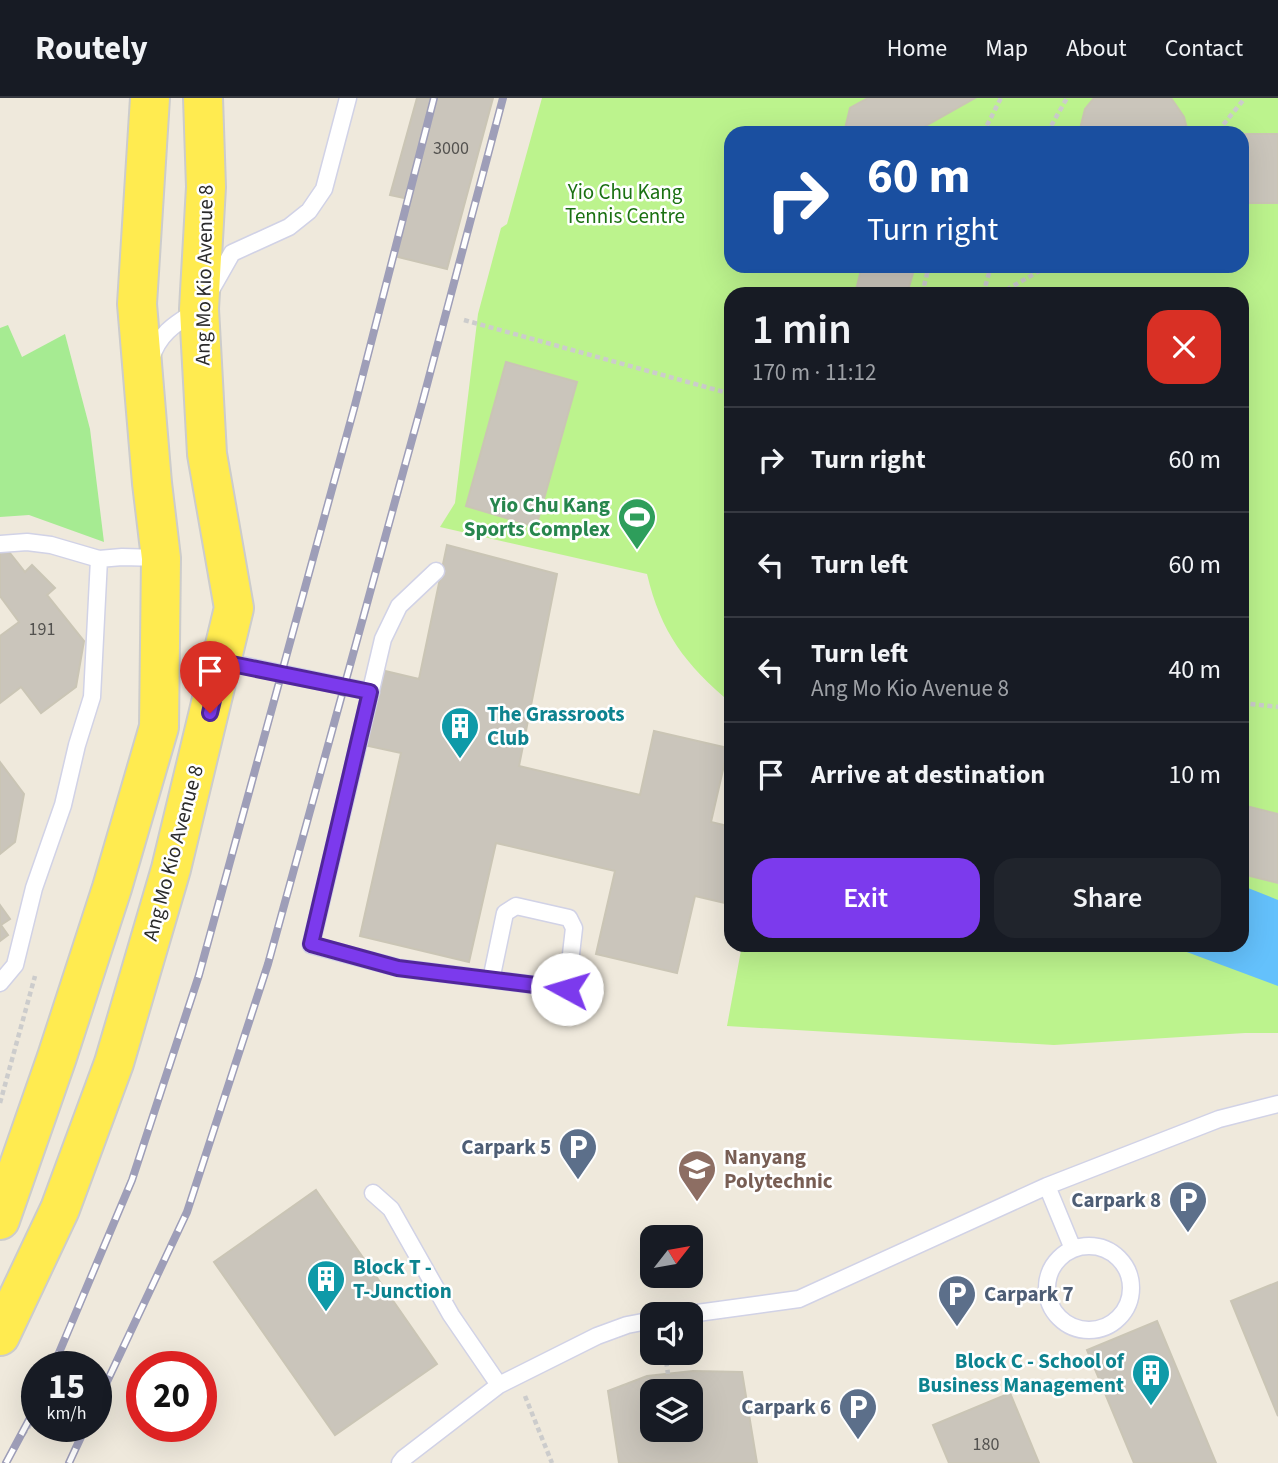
<!DOCTYPE html>
<html lang="en">
<head>
<meta charset="utf-8">
<style>
  body { margin:0; font-family:"Source Sans 3",sans-serif; background:#20242c; color:#f1f3f6; height:100vh; display:flex; flex-direction:column; font-size:26px; white-space:nowrap }
  * { box-sizing:border-box; margin:0 }
  p { font-size:23px; color:#9ea1a6 }
  .icon { flex:none; width:38px; height:38px; fill:none; stroke:currentColor; stroke-width:2; stroke-linecap:round; stroke-linejoin:round }
  .map { position:relative; flex:1; overflow:hidden }
  .sheet { position:absolute; left:724px; top:189px; width:525px; height:665px; display:flex; flex-direction:column; background:#171b24; border-radius:21px; box-shadow:0 7px 28px #0002 }
  .sheet>* { flex:none }
  .hud { position:absolute; left:724px; top:28px; width:525px; height:147px; border-radius:21px; box-shadow:0 7px 28px #0002; background:#1a4fa0; color:#fff; overflow:hidden }
  .needle { width:46px; rotate:59deg }
  .controls { position:absolute; left:640px; top:1127px; display:grid; gap:14px }
  .controls a { display:grid; place-items:center; width:63px; height:63px; border-radius:14px; background:#171b24; box-shadow:0 7px 28px #0002; font-size:35px }
  .speed { position:absolute; left:21px; top:1253px; display:flex; gap:14px; font-size:35px; font-weight:700; text-align:center }
  .speed>* { display:grid; place-content:center; width:91px; height:91px; border-radius:50%; background:#171b24; box-shadow:0 7px 28px #0002; line-height:1 }
  .speed small { font-size:18px; font-weight:400 }
  .speed .limit { border:10px solid #d22; background:#fff; color:#111 }
  .pin { position:absolute; display:grid; place-items:center; width:60px; height:60px; color:#fff; margin:-72px -30px; border-radius:50% 50% 50% 0; rotate:-45deg; box-shadow:0 0 7px #0007 }
  .pin .icon { rotate:45deg }
  .me { position:absolute; width:77px; margin:-38px; rotate:276deg; stroke-linejoin:round; filter:drop-shadow(0 0 5px #0008) }
  .turn { display:flex; align-items:center; gap:24px; height:147px; padding:0 28px; font-size:32px }
  .turn .icon { width:91px; height:91px; stroke-width:2.5 }
  .turn b { display:block; font-size:49px; line-height:60px }
  .round { display:grid; place-items:center; flex:none; width:74px; height:74px; border-radius:21px; background:#20242c }
  .summary { display:flex; align-items:center; justify-content:space-between; height:119px; padding:0 28px }
  h1 { font-size:42px; font-weight:600; line-height:52px }
  .action { display:flex; gap:14px; margin-top:auto; padding:14px 28px }
  .action a { flex:1; height:80px; border-radius:21px; background:#7c3aed; color:#fff; font-size:28px; font-weight:600; line-height:80px; text-align:center }
  .action a+a { background:#20242c; color:#f1f3f6 }
  ul { padding:0; list-style:none }
  li { display:flex; align-items:center; gap:21px; height:105px; padding:0 28px; border-top:2px solid #363941 }
  li div { flex:1 }
  li b { display:block; font-size:26px }
  li em { font-style:normal }
  header { display:flex; align-items:center; gap:42px; box-sizing:border-box; height:98px; padding:0 35px; background:#171b24; border-bottom:2px solid #363941 }
  header strong { font-size:33px }
  nav { display:flex; gap:38px; margin-inline-start:auto; font-size:24px }
  .map>svg:first-child { display:block }
  .green { fill:#a6eb92 }
  .pitch { fill:#bcf38d; fill-rule:evenodd }
  .water { fill:#64c1fc }
  .building { fill:#cac5bb; stroke:#cac5b5; stroke-width:2; fill-rule:evenodd }
  .lines { fill:none; stroke-linecap:round; stroke-linejoin:round }
  .service-casing { stroke:#d1d2e6; stroke-width:19 }
  .primary-casing { stroke:#ccc; stroke-width:42 }
  .path { stroke:#ccc; stroke-width:4.5; stroke-dasharray:5 3.5; stroke-linecap:butt }
  .service { stroke:#fff; stroke-width:16 }
  .primary { stroke:#ffeb50; stroke-width:38 }
  .rail-casing { stroke:#9e9eb8; stroke-width:8 }
  .rail { stroke:#fff; stroke-width:5; stroke-dasharray:16; stroke-linecap:butt }
  .route-casing { stroke:#51269a; stroke-width:18 }
  .route { stroke:#7c3aed; stroke-width:12 }
  .labels { text-anchor:middle; dominant-baseline:central; stroke-width:5; stroke-linejoin:round; paint-order:stroke }
  .number-label { font-size:18px; fill:#53524f }
  .park-label { font-size:21px; fill:#1b7112; stroke:#fff }
  .street-label { font-size:21px; fill:#2b2b2b; stroke:#fff }
  .leisure-label { font-size:21px; font-weight:bold; fill:#27864d; stroke:#fff; text-anchor:end }
  .culture-label { font-size:21px; font-weight:bold; fill:#0d838f; stroke:#fff; text-anchor:start }
  .service-label { font-size:21px; font-weight:bold; fill:#4e5e75; stroke:#fff; text-anchor:end }
  .education-label { font-size:21px; font-weight:bold; fill:#785e54; stroke:#fff; text-anchor:start }
</style>
</head>
<body>
<header>
<strong>Routely</strong>
<nav><a>Home</a><a>Map</a><a>About</a><a>Contact</a></nav>
</header>
<div class="map">
<svg width="1278" height="1365" viewBox="0 0 1278 1365">
  <rect width="100%" height="100%" fill="#efe9dc"/>
  <path class="green" d="M8,227L22,259L65,236L90,331L104,444L29,417L0,419V230Z"/>
  <path class="pitch" d="M542,0H1278V935H1245L1054,947L727,928L742,847H1242V196H732L731,605C685,566 661,535 647,476L440,429L455,405L478,216L501,130L507,126ZM732,35H1242V168H732Z"/>
  <path class="water" d="M1243,788L1278,802V888L1168,847H1242Z"/>
  <path class="building" d="M417,0H437L409,101L390,97Z
    M437,0H493L447,171L394,158Z
    M868,0H975L913,35H844L850,10Z
    M1094,0H1171L1184,19L1188,35H1079L1085,11Z
    M1242,36H1278V105H1242Z
    M862,168H915L907,196H855Z
    M506,264L577,284L536,429L466,408Z
    M447,447L557,476L519,668L640,697L654,633L728,650L711,724L732,729V775L725,805L695,798L677,875L596,856L615,773L496,745L469,864L360,838L401,655L364,647L381,572L419,581Z
    M6,450L25,474L32,467L55,490L47,497L84,543L76,589L41,615L21,589L0,605V538L19,524L0,498V454Z
    M0,664L24,696L15,744L0,756Z
    M1242,707L1278,716V785L1242,776Z
    M0,807L10,821L1,827L8,837L0,843Z
    M316,1092L437,1266L335,1337L214,1164Z
    M1278,1184V1318L1231,1203Z
    M1157,1223L1216,1365H1134L1087,1252Z
    M693,1273L742,1274L757,1365H619L608,1293L647,1278ZM653,1293H691V1332H653Z
    M1010,1295L1039,1365H949L933,1327Z"/>
  <g class="lines">
    <defs>
      <path id="service" d="M211,192L232,155L289,129L309,113L324,91L348,0
        M151,261C159,234 177,225 199,211
        M0,446L27,444L51,447L99,461L122,459L161,460
        M436,473L399,508L383,541L311,847L399,870L567,891L574,830L569,820L516,808L505,815L491,882
        M222,563L371,594
        M0,885L15,867L34,790L63,707L77,647L92,599L99,461
        M1047,1088L1073,1151
        M373,1095L391,1111L451,1217L499,1287
        M1047 1190a42 42 0 1 1 84 0a42 42 0 1 1-84 0Z
        M690,1216L799,1201L1047,1088L1219,1021L1278,1006
        M400,1365L404,1360L499,1287L597,1238L627,1227L653,1222"/>
      <path id="primary" d="M0,1122L57,959L112,790L159,629L161,460L152,385L137,206L150,0
        M0,1238L60,1111L114,965L171,771L234,510L207,356L199,211L206,89L203,0"/>
    </defs>
    <use href="#service" class="service-casing"/>
    <use href="#primary" class="primary-casing"/>
    <path class="path" d="M1218,33L1245,0
      M983,35L1001,0
      M1047,35L1067,0
      M922,196L929,168
      M983,196L991,168
      M999,196L1048,168
      M464,222L724,294L732,289
      M1242,605L1278,609
      M0,1005L35,878
      M665,1255L668,1276
      M525,1298L552,1365
      M4,1365L32,1324"/>
    <use href="#service" class="service"/>
    <use href="#primary" class="primary"/>
    <defs>
      <path id="rail" d="M53,1269L132,1082L199,877L355,307L434,0
        M96,1307L187,1114L268,866L424,298L503,0
        M6,1365L37,1307
        M69,1365L86,1328"/>
    </defs>
    <use href="#rail" class="rail-casing"/>
    <use href="#rail" class="rail"/>
  </g>
  <g class="lines">
    <defs>
      <path id="route" d="M210,615L222,564L370,594L311,846L398,870L567,891"/>
    </defs>
    <use href="#route" class="route-casing"/>
    <use href="#route" class="route"/>
  </g>
  <defs>
    <symbol id="stadium-pin" viewBox="-11 -11 22 30"><path d="M0 17L-7.5 6A9.5 9.5 0 1 1 7.5 6Z" fill="#2e9e5b" stroke="#fff"/><path d="M0-5a6.5 5 0 1 0 0 10a6.5 5 0 1 0 0-10ZM-3.5-1.8h7v3.6h-7Z" fill="#fff"/></symbol>
    <symbol id="building-pin" viewBox="-11 -11 22 30"><path d="M0 17L-7.5 6A9.5 9.5 0 1 1 7.5 6Z" fill="#0f9aa8" stroke="#fff"/><path d="M-4-6H4V6H1V3H-1V6H-4ZM-2.5-4.3h1.7v1.8h-1.7ZM.8-4.3h1.7v1.8H.8ZM-2.5-1h1.7V.8h-1.7ZM.8-1h1.7V.8H.8Z" fill="#fff"/></symbol>
    <symbol id="parking-pin" viewBox="-11 -11 22 30"><path d="M0 17L-7.5 6A9.5 9.5 0 1 1 7.5 6Z" fill="#5c6f8a" stroke="#fff"/><path d="M-3.5-5.5H1a3.5 3.5 0 0 1 0 7H-1V5.5H-3.5ZM-1-3.4V-.6H.8a1.4 1.4 0 0 0 0-2.8Z" fill="#fff"/></symbol>
    <symbol id="university-pin" viewBox="-11 -11 22 30"><path d="M0 17L-7.5 6A9.5 9.5 0 1 1 7.5 6Z" fill="#8d6e63" stroke="#fff"/><path d="M0-5L7-2L0 1L-7-2ZM-4 1L0 2.5L4 1V4Q0 6-4 4Z" fill="#fff"/></symbol>
  </defs>
  <g fill-rule="evenodd">
    <use href="#stadium-pin" x="615" y="397" width="44" height="60"/>
    <use href="#building-pin" x="438" y="606" width="44" height="60"/>
    <use href="#parking-pin" x="556" y="1027" width="44" height="60"/>
    <use href="#university-pin" x="675" y="1049" width="44" height="60"/>
    <use href="#parking-pin" x="1166" y="1080" width="44" height="60"/>
    <use href="#building-pin" x="304" y="1159" width="44" height="60"/>
    <use href="#parking-pin" x="935" y="1174" width="44" height="60"/>
    <use href="#building-pin" x="1129" y="1253" width="44" height="60"/>
    <use href="#parking-pin" x="836" y="1287" width="44" height="60"/>
  </g>
  <g class="labels">
    <g class="number-label">
      <text x="451" y="50">3000</text>
      <text x="42" y="531">191</text>
      <text x="986" y="1346">180</text>
    </g>
    <g class="park-label">
      <text x="625" y="94">Yio Chu Kang<tspan x="625" dy="24">Tennis Centre</tspan></text>
    </g>
    <g class="street-label">
      <text transform="translate(204 177) rotate(-89)">Ang Mo Kio Avenue 8</text>
      <text transform="translate(173 755) rotate(-75)">Ang Mo Kio Avenue 8</text>
    </g>
    <g class="leisure-label">
      <text x="610" y="407">Yio Chu Kang<tspan x="610" dy="24">Sports Complex</tspan></text>
    </g>
    <g class="culture-label">
      <text x="487" y="616">The Grassroots<tspan x="487" dy="24">Club</tspan></text>
      <text x="353" y="1169">Block T -<tspan x="353" dy="24">T-Junction</tspan></text>
      <text x="1124" y="1263" text-anchor="end">Block C - School of<tspan x="1124" dy="24">Business Management</tspan></text>
    </g>
    <g class="service-label">
      <text x="551" y="1049">Carpark 5</text>
      <text x="1161" y="1102">Carpark 8</text>
      <text x="984" y="1196" text-anchor="start">Carpark 7</text>
      <text x="831" y="1309">Carpark 6</text>
    </g>
    <g class="education-label">
      <text x="724" y="1059">Nanyang<tspan x="724" dy="24">Polytechnic</tspan></text>
    </g>
  </g>
</svg>
<div class="controls">
<a><svg class="needle" viewBox="-14 -14 28 28"><path d="M0-13l5 13h-10z" fill="#e53935"/><path d="M0 13l5-13h-10z" fill="#9ea1a6"/></svg></a>
<a><svg class="icon" aria-label="sound" viewBox="0 0 24 24"><path d="M4 9h4l5-4v14l-5-4H4zM17 9q2 3 0 6"/></svg></a>
<a><svg class="icon" aria-label="layers" viewBox="0 0 24 24"><path d="M12 4l9 5-9 5-9-5zM3 14l9 5 9-5"/></svg></a>
</div>
<div class="speed"><div>15<small>km/h</small></div><div class="limit">20</div></div>
<div class="pin" style="left:210px;top:615px;background:#d93025"><svg class="icon" aria-label="arrive" viewBox="0 0 24 24"><path d="M6 21V4h12l-3 4 3 4H6"/></svg></div>
<svg class="me" style="left:567px;top:891px" viewBox="-20 -20 40 40"><circle r="19" fill="#fff"/><path d="M0-13L10 11 0 6-10 11z" fill="#7c3aed"/></svg>
<div class="hud">
<div class="turn"><svg class="icon" aria-label="right" viewBox="0 0 24 24"><path d="M7 20v-9h11M14 6l5 5-5 5"/></svg><div><b>60 m</b>Turn right</div></div>
</div>
<section class="sheet">
<div class="summary"><div><h1>1 min</h1><p>170 m · 11:12</p></div><a class="round" style="background:#d93025;color:#fff"><svg class="icon" aria-label="close" viewBox="0 0 24 24"><path d="M6 6l12 12M18 6L6 18"/></svg></a></div>
<ul>
<li><svg class="icon" aria-label="right" viewBox="0 0 24 24"><path d="M7 20v-9h11M14 6l5 5-5 5"/></svg><div><b>Turn right</b></div><em>60 m</em></li>
<li><svg class="icon" aria-label="left" viewBox="0 0 24 24"><path d="M17 20v-9H6M10 6l-5 5 5 5"/></svg><div><b>Turn left</b></div><em>60 m</em></li>
<li><svg class="icon" aria-label="left" viewBox="0 0 24 24"><path d="M17 20v-9H6M10 6l-5 5 5 5"/></svg><div><b>Turn left</b><p>Ang Mo Kio Avenue 8</p></div><em>40 m</em></li>
<li><svg class="icon" aria-label="arrive" viewBox="0 0 24 24"><path d="M6 21V4h12l-3 4 3 4H6"/></svg><div><b>Arrive at destination</b></div><em>10 m</em></li>
</ul>
<div class="action"><a>Exit</a><a>Share</a></div>
</section>
</div>
</body>
</html>
